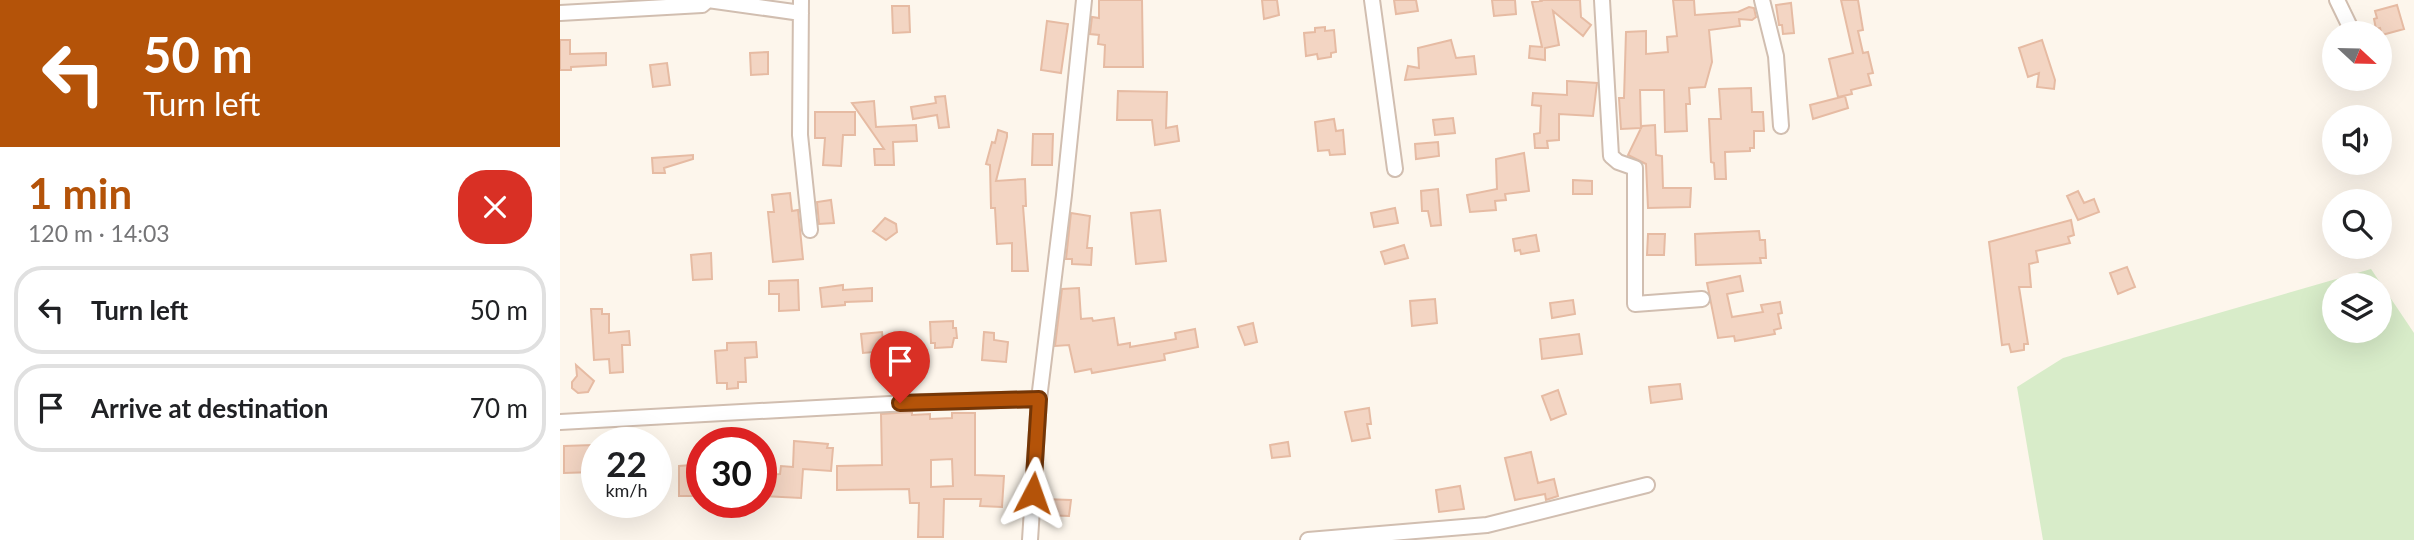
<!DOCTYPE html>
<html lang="en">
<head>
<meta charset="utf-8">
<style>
  body { margin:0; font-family:Lato,sans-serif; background:#f2f2f2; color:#202124; height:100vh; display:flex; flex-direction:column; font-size:26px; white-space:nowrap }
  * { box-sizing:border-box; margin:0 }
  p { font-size:23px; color:#757577 }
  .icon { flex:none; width:38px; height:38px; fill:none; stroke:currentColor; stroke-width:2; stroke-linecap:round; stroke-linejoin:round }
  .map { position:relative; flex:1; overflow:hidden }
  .sheet { display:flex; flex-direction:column; background:#fff; width:560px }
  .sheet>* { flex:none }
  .hud { background:#b45309; color:#fff; overflow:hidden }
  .needle { width:46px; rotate:112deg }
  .controls { position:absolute; left:1762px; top:21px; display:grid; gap:14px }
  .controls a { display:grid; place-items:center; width:70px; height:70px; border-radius:50%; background:#fff; box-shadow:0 7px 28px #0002; font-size:35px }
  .speed { position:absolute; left:21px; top:427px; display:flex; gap:14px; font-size:35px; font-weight:700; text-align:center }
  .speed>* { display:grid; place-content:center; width:91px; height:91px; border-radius:50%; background:#fff; box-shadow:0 7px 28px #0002; line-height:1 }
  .speed small { font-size:18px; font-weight:400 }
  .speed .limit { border:10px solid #d22; background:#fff; color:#111 }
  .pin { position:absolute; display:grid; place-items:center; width:60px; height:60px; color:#fff; margin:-72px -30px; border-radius:50% 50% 50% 0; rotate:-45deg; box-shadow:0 0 7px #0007 }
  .pin .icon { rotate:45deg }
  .me { position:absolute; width:77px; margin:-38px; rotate:4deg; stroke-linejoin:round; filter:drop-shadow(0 0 5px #0008) }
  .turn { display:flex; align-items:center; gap:24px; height:147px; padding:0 28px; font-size:32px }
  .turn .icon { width:91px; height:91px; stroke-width:2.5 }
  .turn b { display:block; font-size:49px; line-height:60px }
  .round { display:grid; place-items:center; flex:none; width:74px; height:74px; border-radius:28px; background:#f2f2f2 }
  .head { display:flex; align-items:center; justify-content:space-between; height:119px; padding:0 28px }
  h1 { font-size:42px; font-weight:700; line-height:52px; color:#b45309 }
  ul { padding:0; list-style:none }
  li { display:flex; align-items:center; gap:21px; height:88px; margin:0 14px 10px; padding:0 14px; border:4px solid #e0e0e0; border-radius:28px }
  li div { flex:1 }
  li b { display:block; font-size:26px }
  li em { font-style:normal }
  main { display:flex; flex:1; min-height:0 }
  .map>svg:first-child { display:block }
  .green { fill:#d8ecc9; fill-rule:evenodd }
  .building { fill:#f3d5c3; stroke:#e6bba3; stroke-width:2; fill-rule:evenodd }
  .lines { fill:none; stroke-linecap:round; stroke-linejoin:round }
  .street-casing { stroke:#d1beb0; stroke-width:18 }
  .street { stroke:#fff; stroke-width:14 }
  .route-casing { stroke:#753606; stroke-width:18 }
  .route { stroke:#b45309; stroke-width:12 }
</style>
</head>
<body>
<main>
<section class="sheet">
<div class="hud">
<div class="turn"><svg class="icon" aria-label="left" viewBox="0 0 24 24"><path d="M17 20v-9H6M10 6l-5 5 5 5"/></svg><div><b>50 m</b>Turn left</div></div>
</div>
<div class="head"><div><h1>1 min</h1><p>120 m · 14:03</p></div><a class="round" style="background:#d93025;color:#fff"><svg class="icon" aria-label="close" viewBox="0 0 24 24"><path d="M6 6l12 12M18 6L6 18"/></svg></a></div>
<ul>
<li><svg class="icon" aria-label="left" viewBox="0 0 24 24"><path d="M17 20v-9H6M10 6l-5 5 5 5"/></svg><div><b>Turn left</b></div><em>50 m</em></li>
<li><svg class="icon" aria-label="arrive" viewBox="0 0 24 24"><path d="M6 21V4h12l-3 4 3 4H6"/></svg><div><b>Arrive at destination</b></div><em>70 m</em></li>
</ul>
</section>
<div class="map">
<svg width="1854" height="540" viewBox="0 0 1854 540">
  <rect width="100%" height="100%" fill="#fdf6ec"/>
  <path class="green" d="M1811,269L1854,333V540H1483L1457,387L1503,358ZM1774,285H1820V331H1774Z"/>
  <path class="building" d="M539,0H582L583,67H544L545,45L538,44L539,35L530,34L532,17L539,18Z
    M702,0H717L719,15L704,19Z
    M834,0H856L858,11L836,14Z
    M932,0H955L956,14L934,16Z
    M980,0H1020L1021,17L1031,25L1023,36L993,11L999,45L985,48V60L969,58L970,46L982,47L972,2L981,1Z
    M1113,0H1134L1135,15L1178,12L1189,7L1194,8L1196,17L1192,20L1179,19L1180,26L1149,30L1152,62L1145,87L1129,88L1130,104H1126L1127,131L1105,132L1104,90H1080L1081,128L1061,129L1059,98H1064L1066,32L1086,31V54L1108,52L1107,37L1117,36Z
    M1281,0H1298L1303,30L1298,31L1303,53L1308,52L1313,73L1308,74L1311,85L1291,90L1292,94L1278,97L1269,59L1293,53Z
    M1231,3L1234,33L1223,34L1222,25H1219L1216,5Z
    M1837,5L1844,29L1822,35L1820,28L1816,29L1814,19L1817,18L1815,11Z
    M332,6H349L350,32L333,33Z
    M487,21L508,24L501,73L481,70Z
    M765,27V31L774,30L776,52L771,53V57L758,59L757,54L746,56L744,33L755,32V28Z
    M0,40H10V54L46,53V65L11,67V70H0Z
    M891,40L896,58L914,56L916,74L845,80L848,66L859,68L858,48Z
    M1482,40L1495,80L1494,89L1477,87L1479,73L1468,77L1459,48Z
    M208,52V74L191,75L190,53Z
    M107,63L110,85L93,87L90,65Z
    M1007,81L1037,83L1033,116L999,114V140L987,141L988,148H975L974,134L980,133L981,106L972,105L973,93L1007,95Z
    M1191,88L1192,112H1203L1204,131H1194V148H1190V151L1165,152L1166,179H1155L1154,163L1151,162L1149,119H1161L1159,89Z
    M558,91L607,92L606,128L617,126L619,141L595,145L592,120H557Z
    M385,96L389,127L379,128L377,115L353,119L351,107L376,103L375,97Z
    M1285,96L1288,108L1253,119L1250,105Z
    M314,101L316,127L356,125L357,141L333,142L334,165H315L314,149H324L292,103Z
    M255,112H295V135H283L281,166L263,165L265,138H255Z
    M893,118L895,133L875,135L873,120Z
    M774,119L776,131L783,130L785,154L770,155L769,150L758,151L755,122Z
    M1095,125L1096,155L1102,156L1103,188H1131L1130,207L1088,208L1086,164L1068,155L1082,126Z
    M438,130L447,133V137L436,181L465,179L466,206H463L468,271H452V243L437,244L435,208H431L430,165L426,164L432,142L435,143Z
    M473,134H493L492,165H472Z
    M878,142L879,156L856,159L855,144Z
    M964,153L969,191L945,194L946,200L935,201L936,210L910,212L907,195L937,189L936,159Z
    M133,155V159L104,168L105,173H93L92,158Z
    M1013,180L1032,181V194H1013Z
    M878,189L881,225L871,226L868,211H862L861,191Z
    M1518,191L1524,203L1534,199L1539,212L1518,220L1507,196Z
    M230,193L232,211L238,210L243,259L213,262L208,212H214L212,195Z
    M271,200L274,223L259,224L257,202Z
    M835,208L838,223L814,227L811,213Z
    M600,210L606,261L576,264L571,213Z
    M511,213L530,216L527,248H532L531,265L512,264V259H506Z
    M325,218L336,224L337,232L326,240L313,231Z
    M1511,220L1514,235L1508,237L1510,243L1476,251L1478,262L1469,264L1471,287H1459L1468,344H1464V350L1451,352L1449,344L1442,345L1429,242Z
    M1199,231L1200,240H1205L1206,258H1200L1201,263L1136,265L1135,234Z
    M1088,234H1105L1104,255H1087Z
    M976,235L979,251L961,254L960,250L955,251L953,239Z
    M844,245L848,258L825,264L821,252Z
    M151,253L152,279L133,280L131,255Z
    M1567,267L1575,287L1558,294L1550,273Z
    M1180,276L1183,291L1167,294L1172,317L1203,312L1201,305L1220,302L1222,313L1218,314L1221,328L1214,330L1215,334L1175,341L1174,336L1158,338L1147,283Z
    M238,280L239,310L219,311V294H209V281Z
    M283,285V290L312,288V301L285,302V305L262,307L260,288Z
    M519,288L521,319L532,318L533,321L554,318L558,345L570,343V347L616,339L615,333L635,329L638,347L604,354L605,360L532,373L531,369L515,372L509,345L495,346L502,289Z
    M875,299L877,323L852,326L850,301Z
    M1013,300L1015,314L992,318L990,303Z
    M31,309H42V314H49V333L69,331L70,345H62L63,372L50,373L49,359L34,360Z
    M393,321V328H396L397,338H394L392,347L375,348V343H371L370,322Z
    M693,323L697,342L685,345L678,327Z
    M322,332L324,351L303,353L301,334Z
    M424,332L434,333V340L448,342L446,362L422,360Z
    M1019,334L1022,354L982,359L980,339Z
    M196,342L197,357L185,358L186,382H178V388L167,389V383H157L155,351L167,350V343Z
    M16,365L34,381L28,392L18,393L12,388V382L17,376Z
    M1120,384L1122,399L1091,403L1089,387Z
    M998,390L1006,414L991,420L982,396Z
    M809,408L811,424H807L810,438L792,441L785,412Z
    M352,412V415L370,414V419L392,418V413H415V475L444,476L442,507L420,506L421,499H384L383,537H358L359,503H350L349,489L277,490V466L322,465L321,414ZM392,459L393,486L371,487V460Z
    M234,441L268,444L267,448H273L271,471L243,469L241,498L201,496V475L220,474L221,466L233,467Z
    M728,442L730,456L712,458L710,445Z
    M33,445L34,472L4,473V446Z
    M971,452L978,483L994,479L998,496L986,500L985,494L955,500L945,458Z
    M131,465L132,473H137L136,496H119V466Z
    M900,486L904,509L879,512L876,490Z
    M483,499L511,500L509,516L482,515Z"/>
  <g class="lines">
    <defs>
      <path id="street" d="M148,0L241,13
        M241,0L240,135L250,230
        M812,0L835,169
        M1042,0L1051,156L1058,162L1075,168V304L1142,299
        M1202,0L1216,56L1221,126
        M1777,0L1793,33
        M0,13L142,5L148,0
        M0,422L366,402L479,399
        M470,540L479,399L504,195L524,0
        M748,540L927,525L1087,485"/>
    </defs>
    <use href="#street" class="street-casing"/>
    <use href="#street" class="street"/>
  </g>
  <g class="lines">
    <defs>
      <path id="route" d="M340,403L479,399L473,493"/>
    </defs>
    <use href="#route" class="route-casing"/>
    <use href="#route" class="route"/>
  </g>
</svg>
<div class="controls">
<a><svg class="needle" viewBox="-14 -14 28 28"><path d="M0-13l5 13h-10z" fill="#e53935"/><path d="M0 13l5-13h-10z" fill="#757577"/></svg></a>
<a><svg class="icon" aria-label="sound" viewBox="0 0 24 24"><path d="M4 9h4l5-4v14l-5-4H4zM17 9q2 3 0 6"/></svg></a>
<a><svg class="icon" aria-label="search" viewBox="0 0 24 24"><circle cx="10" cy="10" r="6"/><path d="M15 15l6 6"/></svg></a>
<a><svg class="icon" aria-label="layers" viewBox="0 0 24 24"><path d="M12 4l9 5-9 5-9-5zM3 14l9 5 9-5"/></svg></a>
</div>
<div class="speed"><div>22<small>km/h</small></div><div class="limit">30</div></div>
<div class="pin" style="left:340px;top:403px;background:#d93025"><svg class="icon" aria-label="arrive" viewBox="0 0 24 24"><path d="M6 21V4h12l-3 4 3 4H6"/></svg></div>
<svg class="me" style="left:473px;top:493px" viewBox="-20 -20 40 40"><path d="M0-17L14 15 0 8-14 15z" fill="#b45309" stroke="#fff" stroke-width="4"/></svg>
</div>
</main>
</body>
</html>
